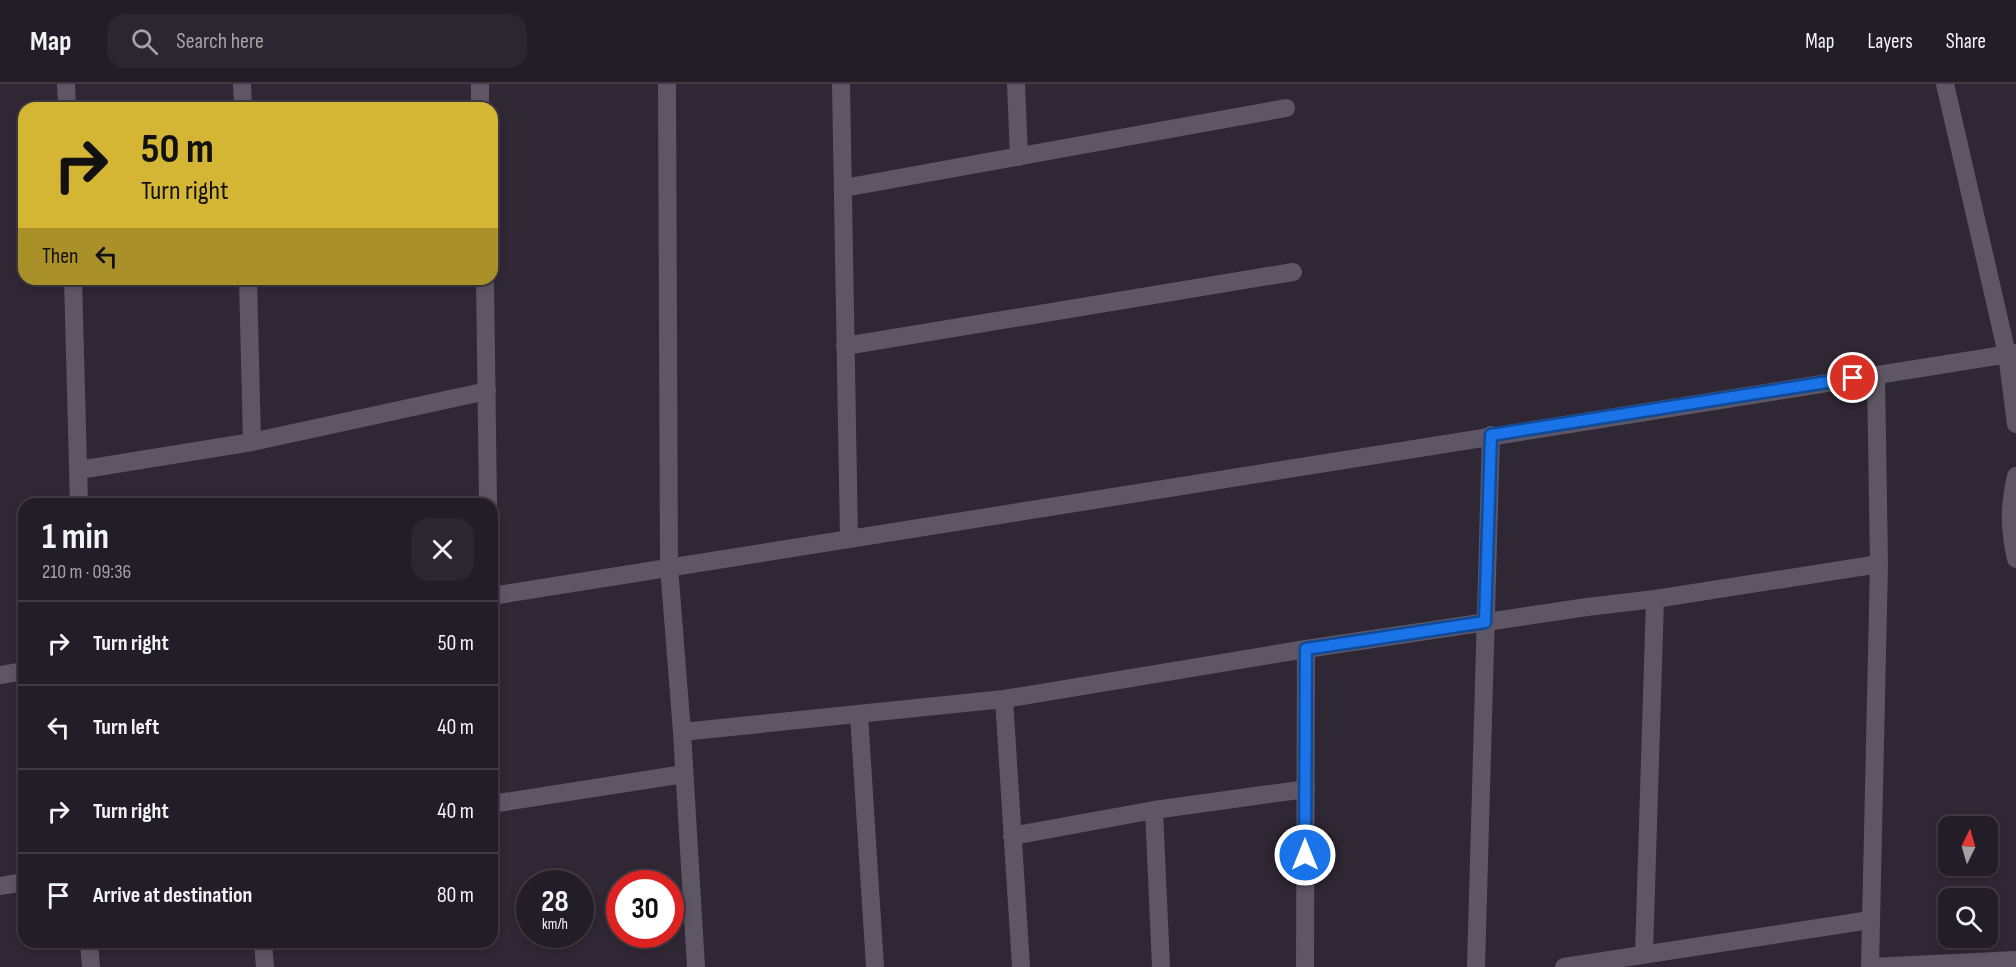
<!DOCTYPE html>
<html lang="en">
<head>
<meta charset="utf-8">
<style>
  body { margin:0; font-family:"Sofia Sans Condensed",sans-serif; background:#2b262f; color:#f1f3f6; height:100vh; display:flex; flex-direction:column; font-size:22px; white-space:nowrap }
  * { box-sizing:border-box; margin:0 }
  p { font-size:20px; color:#a3a2a7 }
  .icon { flex:none; width:33px; height:33px; fill:none; stroke:currentColor; stroke-width:2; stroke-linecap:round; stroke-linejoin:round }
  .map { position:relative; flex:1; overflow:hidden }
  .drawer { position:absolute; left:18px; top:414px; width:480px; height:450px; display:flex; flex-direction:column; background:#231d27; border-radius:18px; box-shadow:0 3px 9px #0003,0 0 0 2px #403b44 }
  .drawer>* { flex:none }
  .hud { position:absolute; left:18px; top:18px; width:480px; height:183px; border-radius:18px; box-shadow:0 3px 9px #0003,0 0 0 2px #403b44; background:#d5b534; color:#111; overflow:hidden }
  .needle { width:39px; rotate:5deg }
  .tools { position:absolute; left:1938px; top:732px; display:grid; gap:12px }
  .tools a { display:grid; place-items:center; width:60px; height:60px; border-radius:12px; background:#231d27; box-shadow:0 3px 9px #0003,0 0 0 2px #403b44; font-size:30px }
  .speed { position:absolute; left:516px; top:786px; display:flex; gap:12px; font-size:30px; font-weight:700; text-align:center }
  .speed>* { display:grid; place-content:center; width:78px; height:78px; border-radius:50%; background:#231d27; box-shadow:0 3px 9px #0003,0 0 0 2px #403b44; line-height:1 }
  .speed small { font-size:15px; font-weight:400 }
  .speed .limit { border:9px solid #d22; background:#fff; color:#111 }
  .pin { position:absolute; display:grid; place-items:center; width:51px; height:51px; color:#fff; margin:-26px; border:3px solid #fff; border-radius:50%; box-shadow:0 2px 6px #0007 }
  .me { position:absolute; width:66px; margin:-33px; rotate:0deg; stroke-linejoin:round; filter:drop-shadow(0 0 4px #0008) }
  .turn { display:flex; align-items:center; gap:21px; height:126px; padding:0 24px; font-size:27px }
  .turn .icon { width:78px; height:78px; stroke-width:2.5 }
  .turn b { display:block; font-size:42px; line-height:51px }
  .then { display:flex; align-items:center; height:57px; padding:0 24px; background:#0003; gap:12px; font-size:22px }
  .round { display:grid; place-items:center; flex:none; width:63px; height:63px; border-radius:18px; background:#2b262f }
  .overview { display:flex; align-items:center; justify-content:space-between; height:102px; padding:0 24px }
  h1 { font-size:36px; font-weight:700; line-height:45px }
  ul { padding:0; list-style:none }
  li { display:flex; align-items:center; gap:18px; height:84px; padding:0 24px; border-top:2px solid #403b44 }
  li div { flex:1 }
  li b { display:block; font-size:22px }
  li em { font-style:normal }
  header { display:flex; align-items:center; gap:36px; box-sizing:border-box; height:84px; padding:0 30px; background:#231d27; border-bottom:2px solid #403b44 }
  header strong { font-size:28px }
  nav { display:flex; gap:33px; margin-inline-start:auto; font-size:21px }
  .search { width:420px; height:54px; background:#2b262f; display:flex; align-items:center; gap:15px; box-sizing:border-box; padding:0 21px; border-radius:18px; color:#a3a2a7; font-size:22px }
  .map>svg:first-child { display:block }
  .lines { fill:none; stroke-linecap:round; stroke-linejoin:round }
  .minor { stroke:#5f5665; stroke-width:18 }
  .route-casing { stroke:#114b97; stroke-width:15 }
  .route { stroke:#1a73e8; stroke-width:10 }
</style>
</head>
<body>
<header>
<strong>Map</strong>
<div class="search"><svg class="icon" aria-label="search" viewBox="0 0 24 24"><circle cx="10" cy="10" r="6"/><path d="M15 15l6 6"/></svg>Search here</div>
<nav><a>Map</a><a>Layers</a><a>Share</a></nav>
</header>
<div class="map">
<svg width="2016" height="883" viewBox="0 0 2016 883">
  <rect width="100%" height="100%" fill="#2f2734"/>
  <g class="lines">
    <path class="minor" d="M66,0L67,24
      M242,0L243,24
      M480,0V24
      M667,0L669,483L682,648L696,883
      M841,0L849,454
      M1016,0L1019,73
      M1945,0L2007,270L2016,340
      M844,104L1286,24
      M73,195L79,420
      M248,195L252,358
      M485,195L488,420
      M845,262L1293,188
      M79,386L252,358L487,307
      M2016,392C2009,424 2009,442 2016,475
      M492,512L2016,269
      M0,591L24,587
      M1004,615L1021,883
      M859,631L875,883
      M682,648L1004,615L1306,565L1587,523L1655,515L1879,480
      M492,720L684,690
      M1154,726L1161,883
      M1012,752L1154,726L1306,705
      M0,802L24,798
      M89,858L91,883
      M263,858L265,883
      M1644,870L1655,515
      M1305,883L1306,565
      M1476,883L1491,351
      M1564,883L1870,836
      M1870,883L1879,480L1876,291
      M1870,883L2016,876"/>
  </g>
  <g class="lines">
    <defs>
      <path id="route" d="M1305,771L1306,565L1485,538L1491,351L1853,294"/>
    </defs>
    <use href="#route" class="route-casing"/>
    <use href="#route" class="route"/>
  </g>
</svg>
<div class="tools">
<a><svg class="needle" viewBox="-14 -14 28 28"><path d="M0-13l5 13h-10z" fill="#e53935"/><path d="M0 13l5-13h-10z" fill="#a3a2a7"/></svg></a>
<a><svg class="icon" aria-label="search" viewBox="0 0 24 24"><circle cx="10" cy="10" r="6"/><path d="M15 15l6 6"/></svg></a>
</div>
<div class="speed"><div>28<small>km/h</small></div><div class="limit">30</div></div>
<div class="pin" style="left:1853px;top:294px;background:#d93025"><svg class="icon" aria-label="arrive" viewBox="0 0 24 24"><path d="M6 21V4h12l-3 4 3 4H6"/></svg></div>
<svg class="me" style="left:1305px;top:771px" viewBox="-20 -20 40 40"><circle r="17" fill="#1a73e8" stroke="#fff" stroke-width="3"/><path d="M0-11L8 9 0 5-8 9z" fill="#fff"/></svg>
<div class="hud">
<div class="turn"><svg class="icon" aria-label="right" viewBox="0 0 24 24"><path d="M7 20v-9h11M14 6l5 5-5 5"/></svg><div><b>50 m</b>Turn right</div></div>
<div class="then">Then<svg class="icon" aria-label="left" viewBox="0 0 24 24"><path d="M17 20v-9H6M10 6l-5 5 5 5"/></svg></div>
</div>
<section class="drawer">
<div class="overview"><div><h1>1 min</h1><p>210 m · 09:36</p></div><a class="round"><svg class="icon" aria-label="close" viewBox="0 0 24 24"><path d="M6 6l12 12M18 6L6 18"/></svg></a></div>
<ul>
<li><svg class="icon" aria-label="right" viewBox="0 0 24 24"><path d="M7 20v-9h11M14 6l5 5-5 5"/></svg><div><b>Turn right</b></div><em>50 m</em></li>
<li><svg class="icon" aria-label="left" viewBox="0 0 24 24"><path d="M17 20v-9H6M10 6l-5 5 5 5"/></svg><div><b>Turn left</b></div><em>40 m</em></li>
<li><svg class="icon" aria-label="right" viewBox="0 0 24 24"><path d="M7 20v-9h11M14 6l5 5-5 5"/></svg><div><b>Turn right</b></div><em>40 m</em></li>
<li><svg class="icon" aria-label="arrive" viewBox="0 0 24 24"><path d="M6 21V4h12l-3 4 3 4H6"/></svg><div><b>Arrive at destination</b></div><em>80 m</em></li>
</ul>
</section>
</div>
</body>
</html>
